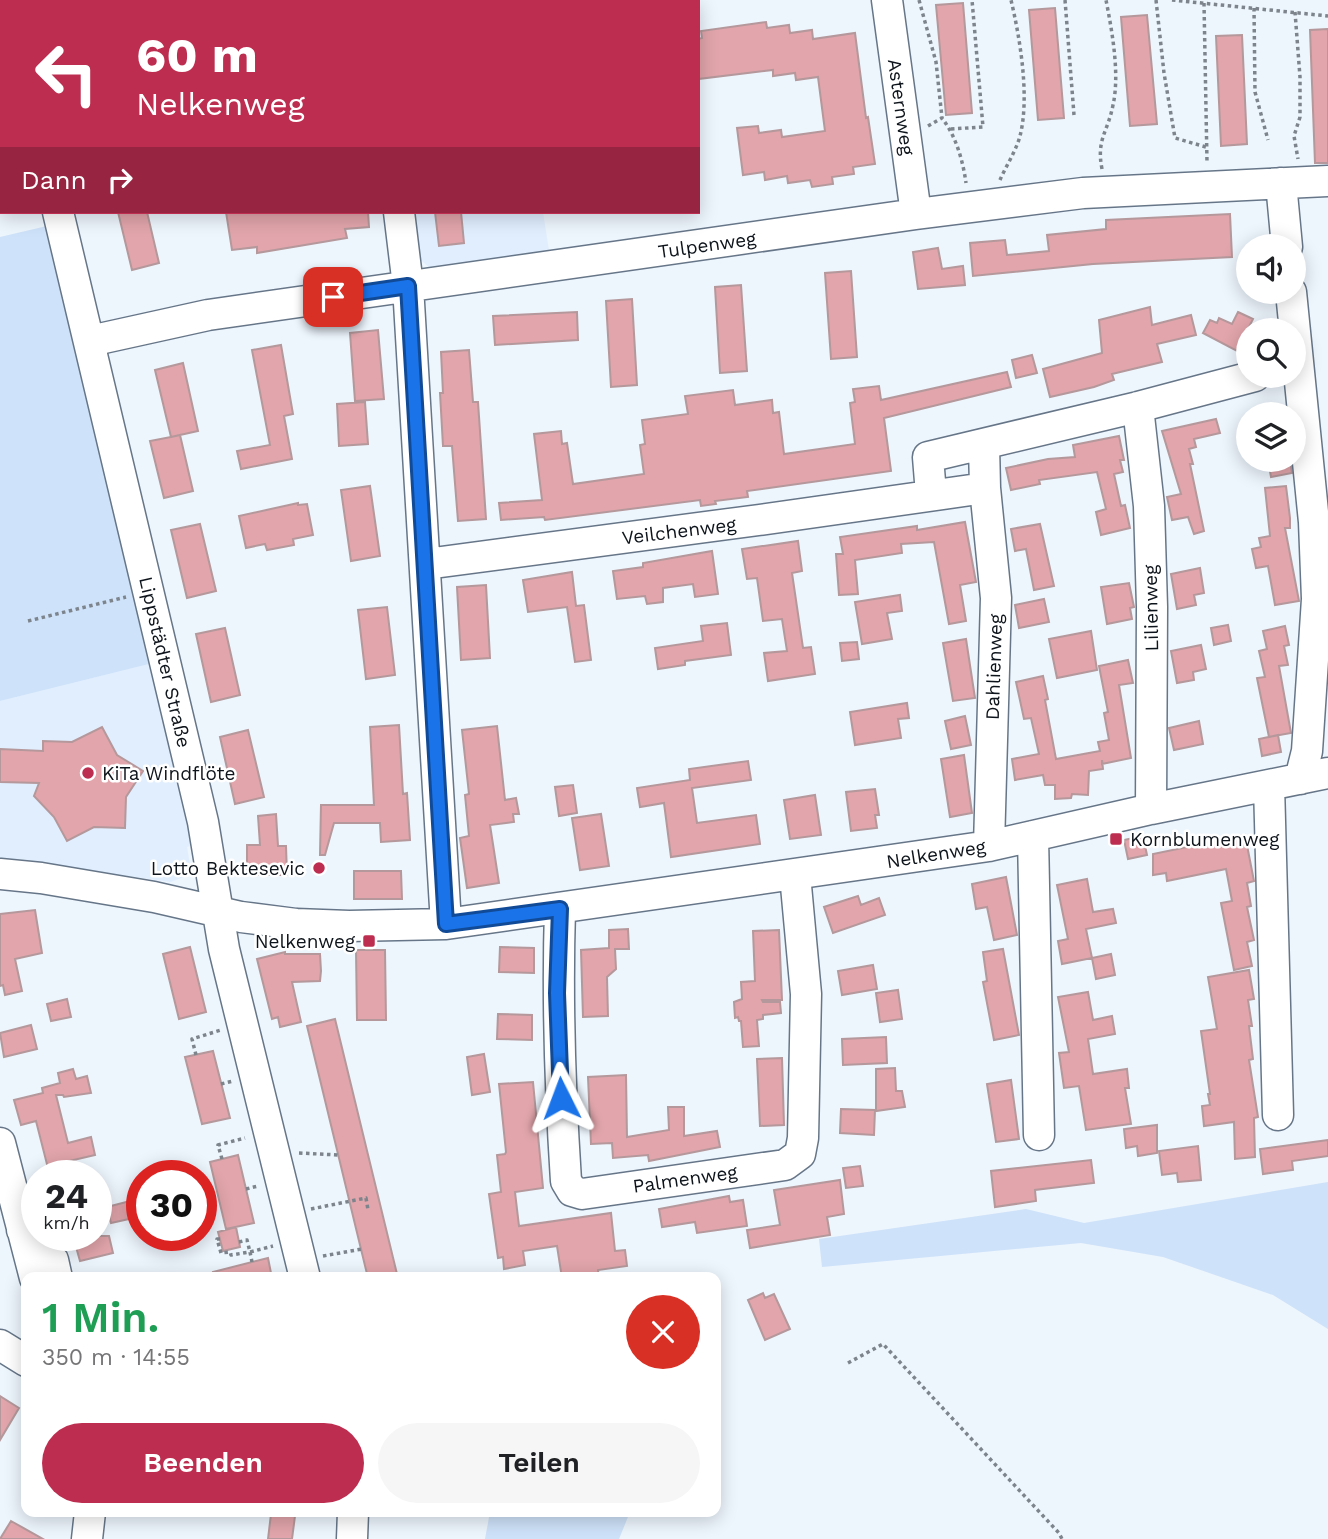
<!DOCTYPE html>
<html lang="de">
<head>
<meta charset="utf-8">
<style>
  body { margin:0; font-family:"Work Sans",sans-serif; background:#f6f6f6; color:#202124; height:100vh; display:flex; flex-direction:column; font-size:26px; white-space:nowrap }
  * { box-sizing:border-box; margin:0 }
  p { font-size:23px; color:#757577 }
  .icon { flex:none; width:38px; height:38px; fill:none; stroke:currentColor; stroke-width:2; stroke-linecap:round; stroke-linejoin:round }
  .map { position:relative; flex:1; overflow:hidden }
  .panel { position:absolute; left:21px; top:1272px; width:700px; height:245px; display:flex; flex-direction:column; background:#fff; border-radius:14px; box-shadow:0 4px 18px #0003 }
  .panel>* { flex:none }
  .banner { position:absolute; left:0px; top:0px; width:700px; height:214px; box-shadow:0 4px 18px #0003; background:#bd2d50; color:#fff; overflow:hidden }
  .fabs { position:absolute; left:1236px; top:234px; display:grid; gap:14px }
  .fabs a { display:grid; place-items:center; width:70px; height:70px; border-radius:50%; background:#fff; box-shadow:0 4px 18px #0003; font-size:35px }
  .speed { position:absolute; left:21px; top:1160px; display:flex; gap:14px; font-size:35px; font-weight:700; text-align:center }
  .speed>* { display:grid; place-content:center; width:91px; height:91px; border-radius:50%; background:#fff; box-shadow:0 4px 18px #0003; line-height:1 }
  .speed small { font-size:18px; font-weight:400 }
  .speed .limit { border:10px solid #d22; background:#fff; color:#111 }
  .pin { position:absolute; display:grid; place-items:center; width:60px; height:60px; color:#fff; margin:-30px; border-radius:14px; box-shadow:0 4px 10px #0006 }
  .me { position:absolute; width:77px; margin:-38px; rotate:357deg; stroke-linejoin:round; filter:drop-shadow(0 0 5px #0008) }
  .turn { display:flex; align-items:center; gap:24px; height:147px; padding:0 21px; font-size:32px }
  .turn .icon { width:91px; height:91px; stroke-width:2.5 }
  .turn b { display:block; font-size:49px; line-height:60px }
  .then { display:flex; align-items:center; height:66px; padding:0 21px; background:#0003; gap:14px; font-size:26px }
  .round { display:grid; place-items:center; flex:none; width:74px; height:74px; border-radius:37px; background:#f6f6f6 }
  .head { display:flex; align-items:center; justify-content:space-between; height:119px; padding:0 21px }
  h1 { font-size:42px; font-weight:600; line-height:52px; color:#1e9e55 }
  .button { display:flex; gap:14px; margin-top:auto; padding:14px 21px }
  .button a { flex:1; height:80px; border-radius:42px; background:#bd2d50; color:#fff; font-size:28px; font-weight:600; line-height:80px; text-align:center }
  .button a+a { background:#f6f6f6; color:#202124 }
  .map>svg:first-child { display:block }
  .built { fill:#e0eefe }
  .green { fill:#cee2f9 }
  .building { fill:#e1a5ab; stroke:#b4989b; stroke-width:2 }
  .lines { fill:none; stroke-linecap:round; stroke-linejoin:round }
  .minor-casing { stroke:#667688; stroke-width:33 }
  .path { stroke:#7d848c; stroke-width:3.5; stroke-dasharray:3.5 3.5; stroke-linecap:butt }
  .minor { stroke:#fff; stroke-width:30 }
  .route-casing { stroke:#114b97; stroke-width:18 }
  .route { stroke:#1a73e8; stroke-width:12 }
  .poi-dot { fill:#bd2d50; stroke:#fff; stroke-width:2.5 }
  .labels { text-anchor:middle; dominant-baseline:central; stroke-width:5; stroke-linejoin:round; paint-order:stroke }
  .street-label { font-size:19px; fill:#0e141b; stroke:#fff }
  .poi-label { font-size:19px; fill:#0e141b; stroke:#fff; text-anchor:start }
</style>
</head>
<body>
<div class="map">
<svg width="1328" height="1539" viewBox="0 0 1328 1539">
  <rect width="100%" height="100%" fill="#edf5fd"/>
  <path class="built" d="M411,212H543L549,251L430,268L416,256Z
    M149,664L193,845L187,847L190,865L188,875L171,882L0,858V701Z"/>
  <path class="green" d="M47,226L149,664L0,701V237Z
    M1328,1182V1329L1273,1295L1163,1257L1081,1243L822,1267L819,1239L1026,1209L1084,1223Z
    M490,1512H630L619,1539H485Z"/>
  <path class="building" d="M963,3L972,113L946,115L936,5Z
    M1055,8L1064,118L1038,120L1029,10Z
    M1147,15L1157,124L1130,126L1121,17Z
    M766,22L767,28L789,25L790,33L812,30L813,39L855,33L866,118L868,117L875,164L853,167L854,174L832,177L833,184L812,187L810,180L788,183L787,176L765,180L764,172L743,175L737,128L758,126L759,133L781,130L782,137L825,131L818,77L796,80L795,73L773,76V70L698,79V39L702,38L701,31Z
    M1328,29V163H1315L1310,30Z
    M1242,35L1247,144L1221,146L1216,36Z
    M118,212H147L159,263L132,270Z
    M226,212H368L369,227L345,229L347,238L257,253V247L232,250Z
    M435,212H461L464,243L439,246Z
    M1230,214L1232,257L1093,264L973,276L970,243L1005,240L1007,255L1049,251L1047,235L1106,229V220Z
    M938,248L942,269L963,266L965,285L918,289L913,252Z
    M851,271L857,357L831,359L825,273Z
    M741,285L747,371L720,373L715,287Z
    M632,299L637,385L611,387L606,301Z
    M1150,307L1152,325L1191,315L1196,335L1157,344L1162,362L1112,374L1114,380L1094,387L1050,397L1043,369L1102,353L1099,320Z
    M577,312L578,340L495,345L493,316Z
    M1238,312L1253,319L1237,351L1203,333L1210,320L1217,323L1219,318L1232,324Z
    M378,330L384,399L355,401L350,333Z
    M281,345L293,414L284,416L292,459L241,469L237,451L270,445L252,350Z
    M469,350L473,402H478L486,519L458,521L452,446H443L440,393H443L441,352Z
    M1032,355L1037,373L1016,378L1012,360Z
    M183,363L198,431L171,437L180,435L193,491L164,498L150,441L171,437L155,370Z
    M1007,372L1011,387L884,418L891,471L747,491L748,497L715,501L716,504L701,506L700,500L545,520L544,517L501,520L499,503L542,500L534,434L561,431L562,444L567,443L573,484L644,474L640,445L645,444L642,420L688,414L685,396L733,390L735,405L772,400L773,413L779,412L784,454L855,444L850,403L855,402L853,389L879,386L881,400Z
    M365,402L368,444L339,446L337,404Z
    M1216,419L1220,433L1194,439L1196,447L1189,449L1193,464H1190L1204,531L1194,534L1188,517L1172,520L1167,497L1181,494L1162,431Z
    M1119,436L1124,460H1120L1123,472L1114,474L1121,506L1125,505L1130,528L1101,535L1096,512L1106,509L1097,472L1039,480L1040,484L1011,490L1006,468L1048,459L1075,457L1073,445Z
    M1268,460H1290L1292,473L1271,477Z
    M370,486L380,556L351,561L341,490Z
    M1286,486L1290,518V528H1285L1299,601L1275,605L1268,566L1256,568L1252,549L1261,547L1259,538L1270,536L1265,488Z
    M298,503V505L307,504L313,535L293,539L294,545L267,550L265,544L246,548L239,516Z
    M965,522L976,582L960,585L966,621L949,624L934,542L901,544L902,553L855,560L858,594L839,595L836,554H843L840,537L917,526V530Z
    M200,524L216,591L187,598L171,530Z
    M1040,524L1054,586L1034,590L1026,549L1015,551L1011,529Z
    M798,541L802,571L792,573L803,648L811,647L815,674L768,681L764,653L787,651L782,619L763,621L757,578L747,579L742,549Z
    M712,551L718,594L695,597L693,584L663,588V602L647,604L645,596L617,599L613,571L643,567V563Z
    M1200,568L1204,593L1194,595L1196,605L1177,609L1171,574Z
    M572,572L576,606L584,605L591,660L575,662L567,607L528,612L523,580Z
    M1129,583L1134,607L1130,608L1132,619L1107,624L1101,587Z
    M486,585L490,658L461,660L457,587Z
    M900,595L902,611L887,613L892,639L862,644L855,602Z
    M1044,599L1049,622L1019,628L1015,605Z
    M387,607L395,675L366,679L358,610Z
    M727,623L731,655L685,661V665L658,669L655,648L703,641L701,626Z
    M1228,625L1231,641L1214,645L1211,628Z
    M1285,626L1289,645L1284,646L1288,665L1279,666L1291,733L1269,737L1257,678L1265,677L1259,651L1267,649L1263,631Z
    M225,628L240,695L211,702L196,634Z
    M1091,631L1097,670L1057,678L1049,639Z
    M966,639L975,698L953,701L943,643Z
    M857,642L859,659L842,661L840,643Z
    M1201,645L1206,669L1193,672L1194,680L1177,683L1171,651Z
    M1128,660L1133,683L1119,685L1131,758L1102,764V760L1103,769L1089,771L1088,795L1072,794L1071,798L1055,799V785H1045L1043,775L1015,780L1012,759L1039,754L1031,718L1024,719L1016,682L1043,676L1048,699L1045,700L1056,759L1100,751L1098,742L1109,740L1104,713L1108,712L1099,666Z
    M907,703L909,718L898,719L901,738L855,745L850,712Z
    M965,716L971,745L951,749L945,721Z
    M1199,721L1203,744L1174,750L1169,728Z
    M399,725L403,794L407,793L410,840L381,842L380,823H334L325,855H320L321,805H374L370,727Z
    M497,726L505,800L516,798L519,814H513L514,822L490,825L499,883L467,888L460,838L469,836L465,795L469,794L462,730Z
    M102,727L117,755L143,771L126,797L125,828L94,827L67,841L54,817L34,796L39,783L0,782V749L43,751V741L72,742Z
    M248,730L264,797L235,804L220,737Z
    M1278,735L1281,752L1262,756L1259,739Z
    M964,755L972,813L950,817L941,759Z
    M748,761L751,780L692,788L697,823L756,815L760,844L671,857L664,803L640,807L637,788L690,780L689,769Z
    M573,785L577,813L559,816L555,787Z
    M875,789L879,815H875L877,828L851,831L846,792Z
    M815,795L821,835L790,839L784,800Z
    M276,814L278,846H286L287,875H247V845H260L258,816Z
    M601,814L609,866L580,870L572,818Z
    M1245,835L1254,881L1247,883L1251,906L1247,907L1254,940L1247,942L1252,966L1234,970L1221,903L1232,901L1226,869L1167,881L1166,873L1153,875V854Z
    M1143,836L1147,855L1128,859L1124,840Z
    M354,871H401L402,899H354Z
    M1006,877L1017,935L994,940L987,907L976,909L972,884Z
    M1087,879L1093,912L1113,909L1116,923L1086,929L1092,958L1062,964L1058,941L1068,939L1057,885Z
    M858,896L861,905L879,898L885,915L833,933L824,907Z
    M35,910L42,953L15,959L22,991L5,995L3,985L0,986V914Z
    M628,929L629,949H615L616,969L607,977L608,1016L583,1017L581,950L609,948V930Z
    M779,930L782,1000H762L763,1002H780L781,1013L763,1015V1019L757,1020L759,1046L743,1047L741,1021H739L738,1017L735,1018L734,1002L742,999L741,982L755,981L753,931Z
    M190,947L206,1012L179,1019L163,954Z
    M500,947L534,948V973L499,972Z
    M1003,949L1019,1035L994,1040L983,982L987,981L983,952Z
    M356,950H385L386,1020H357Z
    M285,952V954H320L321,971L320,981L292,982L301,1022L280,1027L278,1017L272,1019L257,959Z
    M1111,954L1115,975L1096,979L1092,958Z
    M873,965L877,989L842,995L838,971Z
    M1249,970L1254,999L1248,1000L1252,1026H1249L1253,1059L1249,1060L1258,1117L1254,1118L1255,1157L1235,1159L1234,1122L1204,1126L1202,1106L1210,1105L1208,1094H1210L1201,1031L1217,1029L1208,977Z
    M898,990L902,1019L880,1022L876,993Z
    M1088,992L1093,1020L1112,1016L1115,1034L1088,1039L1093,1074L1127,1069L1129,1088H1125L1131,1124L1086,1130L1079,1086L1064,1088L1059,1053L1069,1052L1058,997Z
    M67,999L71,1017L51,1021L47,1004Z
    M498,1014L532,1015V1040L497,1039Z
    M335,1019L397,1274L380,1278H368L307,1026Z
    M31,1025L37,1049L4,1057L0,1033Z
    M886,1037L887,1063L843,1065L842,1039Z
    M213,1051L230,1118L202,1124L185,1057Z
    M484,1054L490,1092L472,1095L467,1057Z
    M782,1058L784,1125L760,1126L757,1059Z
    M895,1068L896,1091H902L905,1107L876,1111V1069Z
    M73,1069L76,1079L87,1076L91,1093L64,1097L63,1095H56L68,1143L91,1137L95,1155L65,1162L68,1176H50L36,1121L21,1125L14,1100L43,1093L42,1088L60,1083L58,1073Z
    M626,1075L627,1137L669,1130L668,1107H684V1136L717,1131L720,1147L649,1161L648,1155L613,1158L612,1143L591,1144L588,1077Z
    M1011,1080L1019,1139L996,1142L987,1084Z
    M533,1082L543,1188L515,1192L519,1226L611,1213L615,1251L625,1250L627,1266L598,1270L599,1278H562L557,1246L523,1251L525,1265L504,1269L503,1257L498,1258L489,1194L501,1192L497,1155L505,1154L506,1152L499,1084Z
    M841,1109L875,1110L874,1135L840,1133Z
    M1157,1125V1153L1138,1156L1137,1146L1126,1148L1124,1129Z
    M1328,1140V1156L1292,1161L1293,1170L1263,1174L1260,1149Z
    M1198,1146L1201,1180L1178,1182L1177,1173L1162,1175L1159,1151Z
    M238,1155L254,1223L226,1229L210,1162Z
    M1091,1160L1094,1183L1035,1190L1036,1201L995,1207L991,1171Z
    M860,1166L863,1186L846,1188L843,1168Z
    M840,1180L844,1214L827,1217L830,1235L750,1248L747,1230L780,1225L774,1190Z
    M729,1196L730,1202L743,1200L747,1226L697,1233L695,1222L662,1227L659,1209Z
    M134,1200L138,1217L111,1223L107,1207Z
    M236,1227L240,1247L223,1251L218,1232Z
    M73,1236H109L113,1253L80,1261Z
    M268,1258L272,1278H214L213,1272Z
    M763,1293L765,1298L774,1294L790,1329L765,1340L748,1300Z
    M0,1396L19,1408L0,1440Z
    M271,1514L295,1516L292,1539H268Z
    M11,1521L43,1539H0Z"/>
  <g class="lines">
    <defs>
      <path id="minor" d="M6,0L7,2
        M372,0L373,2
        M887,0L916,214
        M158,2L161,0
        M1281,183L1287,247
        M58,212L203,822L224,949L305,1278
        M399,212L408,286L446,924
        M1291,292L1314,522L1317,599L1307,751L1300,779
        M90,341L208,315L916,214L1083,193L1328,181
        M1138,407L1149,506L1152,607L1151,809
        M985,488L996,598L989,846
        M931,494L928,457L1138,407L1255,376
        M426,564L759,520L985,488L984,445
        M1269,785L1278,1115
        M1033,836L1039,1135
        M0,874L41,878L154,897L241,917L296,924L349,926L446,924L989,846L1151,809L1328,773
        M560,909C557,1001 560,1089 566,1181L572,1191L582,1194L785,1165L800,1154L803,1138L806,994L795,875
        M0,1143L35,1278
        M22,1230L53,1260L57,1278
        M0,1345L26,1361
        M87,1539L90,1512
        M352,1539L353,1512"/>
    </defs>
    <use href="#minor" class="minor-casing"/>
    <path class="path" d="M919,0L936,62L942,118
      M1065,0L1074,115
      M1156,0L1164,73L1175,138L1206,147
      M1172,0L1328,16
      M1204,3L1207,162
      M1254,8L1255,92L1268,140
      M1295,12L1300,77V117L1294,136L1298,159
      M928,126L942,118C956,136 963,161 966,183
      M951,129L983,127L972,0
      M1102,169C1096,139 1108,132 1113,105C1120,74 1112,31 1106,0
      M1000,180C1006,166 1016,151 1020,136C1030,97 1020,38 1011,0
      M28,621L126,597
      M196,1055L192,1039L221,1030
      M221,1084L233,1081
      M299,1153L339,1155
      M222,1159L218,1145L245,1138
      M246,1189L258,1186
      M311,1209L366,1198L368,1210
      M220,1239H217L221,1253L230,1252L231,1255L250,1252L252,1262
      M239,1242L247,1240L250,1252L273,1246
      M323,1256L362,1249
      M848,1363L883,1344L1059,1533L1062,1539"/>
    <use href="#minor" class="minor"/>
  </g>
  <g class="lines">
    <defs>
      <path id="route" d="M333,297L408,286L446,924L560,909L557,993L561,1098"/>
    </defs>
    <use href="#route" class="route-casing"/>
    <use href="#route" class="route"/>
  </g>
  <g class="poi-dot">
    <circle cx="88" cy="773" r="7"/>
    <rect x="1109" y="832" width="14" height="14" rx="3.5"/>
    <circle cx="319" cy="868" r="7"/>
    <rect x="362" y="934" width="14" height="14" rx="3.5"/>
  </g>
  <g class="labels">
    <g class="street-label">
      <text transform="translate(901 107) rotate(82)">Asternweg</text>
      <text transform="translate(707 245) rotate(-8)">Tulpenweg</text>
      <text transform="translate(679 531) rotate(-7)">Veilchenweg</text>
      <text transform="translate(1151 608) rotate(-91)">Lilienweg</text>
      <text transform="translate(165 662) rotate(77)">Lippstädter Straße</text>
      <text transform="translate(994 667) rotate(-88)">Dahlienweg</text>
      <text transform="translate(936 854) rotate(-9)">Nelkenweg</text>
      <text transform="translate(685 1179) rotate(-8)">Palmenweg</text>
    </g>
    <g class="poi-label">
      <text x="102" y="773">KiTa Windflöte</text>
      <text x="1130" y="839">Kornblumenweg</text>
      <text x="305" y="868" text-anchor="end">Lotto Bektesevic</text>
      <text x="355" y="941" text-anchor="end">Nelkenweg</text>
    </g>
  </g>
</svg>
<div class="fabs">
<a><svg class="icon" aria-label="sound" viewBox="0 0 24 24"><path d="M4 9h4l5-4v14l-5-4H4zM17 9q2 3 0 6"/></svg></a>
<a><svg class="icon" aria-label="search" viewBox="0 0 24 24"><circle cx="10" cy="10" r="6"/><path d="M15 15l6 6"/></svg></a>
<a><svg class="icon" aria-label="layers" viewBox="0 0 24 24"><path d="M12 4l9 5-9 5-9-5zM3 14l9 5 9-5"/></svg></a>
</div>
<div class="speed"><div>24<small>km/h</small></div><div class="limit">30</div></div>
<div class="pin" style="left:333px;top:297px;background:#d93025"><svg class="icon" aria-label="arrive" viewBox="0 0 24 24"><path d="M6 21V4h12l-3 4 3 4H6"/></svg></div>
<svg class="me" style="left:561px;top:1098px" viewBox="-20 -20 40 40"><path d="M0-17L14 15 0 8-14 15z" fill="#1a73e8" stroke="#fff" stroke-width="4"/></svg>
<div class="banner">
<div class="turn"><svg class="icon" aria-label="left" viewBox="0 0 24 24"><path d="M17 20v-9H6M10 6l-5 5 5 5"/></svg><div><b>60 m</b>Nelkenweg</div></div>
<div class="then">Dann<svg class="icon" aria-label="right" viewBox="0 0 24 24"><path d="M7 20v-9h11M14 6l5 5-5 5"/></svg></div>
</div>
<section class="panel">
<div class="head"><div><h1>1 Min.</h1><p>350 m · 14:55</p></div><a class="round" style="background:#d93025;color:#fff"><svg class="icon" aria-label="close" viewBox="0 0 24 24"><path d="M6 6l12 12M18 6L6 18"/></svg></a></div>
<div class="button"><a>Beenden</a><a>Teilen</a></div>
</section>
</div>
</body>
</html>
